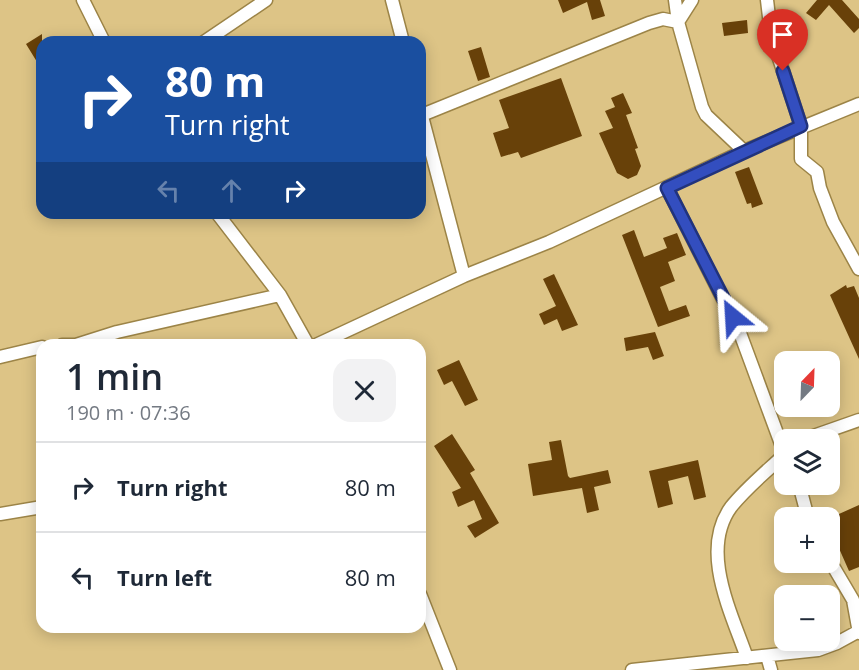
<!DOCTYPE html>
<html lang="en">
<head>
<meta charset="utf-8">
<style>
  body { margin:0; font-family:"Open Sans",sans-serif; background:#f2f2f3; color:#1f2937; height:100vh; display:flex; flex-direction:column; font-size:22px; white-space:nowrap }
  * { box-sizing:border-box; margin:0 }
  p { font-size:20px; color:#747a83 }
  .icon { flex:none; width:33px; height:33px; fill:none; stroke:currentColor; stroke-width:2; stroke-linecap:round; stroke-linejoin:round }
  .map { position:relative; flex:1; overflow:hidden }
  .panel { position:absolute; left:36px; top:339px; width:390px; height:294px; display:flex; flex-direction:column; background:#fff; border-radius:18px; box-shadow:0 3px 15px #0003 }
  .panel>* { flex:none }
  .hud { position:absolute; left:36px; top:36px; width:390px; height:183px; border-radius:18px; box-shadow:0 3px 15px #0003; background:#1a4fa0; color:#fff; overflow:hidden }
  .needle { width:39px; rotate:23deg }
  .controls { position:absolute; left:774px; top:351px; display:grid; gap:12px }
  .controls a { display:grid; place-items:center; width:66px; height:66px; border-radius:12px; background:#fff; box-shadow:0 3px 15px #0003; font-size:30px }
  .pin { position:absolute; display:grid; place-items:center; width:51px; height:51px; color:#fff; margin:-62px -26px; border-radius:50% 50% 50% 0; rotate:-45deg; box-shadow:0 0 6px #0007 }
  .pin .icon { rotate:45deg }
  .me { position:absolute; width:66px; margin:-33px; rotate:333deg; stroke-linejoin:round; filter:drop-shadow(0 0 4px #0008) }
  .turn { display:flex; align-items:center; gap:21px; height:126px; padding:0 30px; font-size:27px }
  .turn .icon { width:78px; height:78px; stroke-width:2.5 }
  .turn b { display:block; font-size:42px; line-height:51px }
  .lanes { display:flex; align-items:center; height:57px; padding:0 30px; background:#0003; justify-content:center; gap:30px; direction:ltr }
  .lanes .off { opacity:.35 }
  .round { display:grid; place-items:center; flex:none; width:63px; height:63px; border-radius:18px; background:#f2f2f3 }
  .headline { display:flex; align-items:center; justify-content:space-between; height:102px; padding:0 30px }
  h1 { font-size:36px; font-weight:600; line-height:45px }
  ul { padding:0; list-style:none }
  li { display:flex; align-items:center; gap:18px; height:90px; padding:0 30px; border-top:2px solid #e0e1e3 }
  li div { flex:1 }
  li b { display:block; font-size:22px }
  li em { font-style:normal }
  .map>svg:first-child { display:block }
  .building { fill:#684109 }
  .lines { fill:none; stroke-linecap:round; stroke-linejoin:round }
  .minor-casing { stroke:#9c8447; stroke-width:15 }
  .minor { stroke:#fff; stroke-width:12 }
  .route-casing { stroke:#21337c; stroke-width:15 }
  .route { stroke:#334ebf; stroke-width:10 }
</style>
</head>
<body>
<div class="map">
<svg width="859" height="670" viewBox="0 0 859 670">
  <rect width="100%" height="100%" fill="#ddc486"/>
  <path class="building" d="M558,0H600L605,16L592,20L587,2L563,13Z
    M817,0H842L859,19V28L854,33L829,5L816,20L806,13Z
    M747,20L748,33L724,36L722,23Z
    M42,34V70L26,44Z
    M481,47L490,77L478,81L468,51Z
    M561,78L582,136L521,158L518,152L501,157L493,133L509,128L499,100Z
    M623,93L632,113L626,115L638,148L635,149L641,166L637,175L628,179L617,173L599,133L613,128L605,111L615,107L611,98Z
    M749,167L763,204L752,208L751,203L747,204L735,172Z
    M634,230L644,257L667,248L663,238L677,233L686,255L668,262L675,281L660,287L669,311L686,305L690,316L658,327L622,235Z
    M554,274L578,325L562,331L557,319L544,325L539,314L556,306L543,279Z
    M846,285L847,288L854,286L859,298V359L830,295Z
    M655,332L664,356L653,360L648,347L626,351L624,338Z
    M459,360L478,400L465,406L452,381L444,385L437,370Z
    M452,434L475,470L470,473L499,523L475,538L467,526L482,519L474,500L458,507L452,492L461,488L434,446Z
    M561,440L568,476L570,478L608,470L611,483L594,487L599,510L587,513L582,488L533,496L528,464L552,460L549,442Z
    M698,460L706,497L694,500L688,476L668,481L673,504L658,508L649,471Z
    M859,505V567L849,571L830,528V518Z"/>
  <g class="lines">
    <defs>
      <path id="minor" d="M83,0L104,42
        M392,0L403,42
        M675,0L678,22L702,107L706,115L744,151
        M767,0L771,34L801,126V159L817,172L820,188L833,222L859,269
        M204,42L266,0
        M420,109L464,276
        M422,115L649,23L663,19L678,22L692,0
        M667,188L740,333L784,452
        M217,213L280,295L308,345
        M62,345H76L117,332L280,295
        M316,345L464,276L549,242L744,151L859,104
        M0,357L42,347
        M802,440L859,420
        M799,484L808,518
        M0,514L42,507
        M830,561L853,600L859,633
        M420,594L450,670
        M767,656L771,670
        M747,658C732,614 699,551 731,507C746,488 767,471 784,455
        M632,670L818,650L837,643L859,631"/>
    </defs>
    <use href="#minor" class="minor-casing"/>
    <use href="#minor" class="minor"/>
  </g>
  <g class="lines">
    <defs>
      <path id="route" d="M733,317L667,188L801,126L783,71"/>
    </defs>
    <use href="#route" class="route-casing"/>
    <use href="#route" class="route"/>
  </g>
</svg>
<div class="controls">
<a><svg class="needle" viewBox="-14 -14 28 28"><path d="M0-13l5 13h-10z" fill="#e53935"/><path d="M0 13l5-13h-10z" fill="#747a83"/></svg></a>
<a><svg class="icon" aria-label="layers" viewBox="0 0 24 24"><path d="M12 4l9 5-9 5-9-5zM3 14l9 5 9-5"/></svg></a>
<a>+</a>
<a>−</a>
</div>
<div class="pin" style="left:783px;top:71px;background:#d93025"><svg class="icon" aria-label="arrive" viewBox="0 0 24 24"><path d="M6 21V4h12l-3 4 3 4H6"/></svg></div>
<svg class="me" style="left:733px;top:317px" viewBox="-20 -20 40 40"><path d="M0-17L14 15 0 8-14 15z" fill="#334ebf" stroke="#fff" stroke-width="4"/></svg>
<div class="hud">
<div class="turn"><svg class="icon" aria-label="right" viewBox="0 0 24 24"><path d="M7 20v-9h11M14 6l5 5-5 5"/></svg><div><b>80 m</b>Turn right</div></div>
<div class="lanes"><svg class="icon off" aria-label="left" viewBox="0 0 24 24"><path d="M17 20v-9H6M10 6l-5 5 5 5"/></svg><svg class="icon off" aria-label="ahead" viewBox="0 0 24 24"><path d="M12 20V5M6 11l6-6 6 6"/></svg><svg class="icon" aria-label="right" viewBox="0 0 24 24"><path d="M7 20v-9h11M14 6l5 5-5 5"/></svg></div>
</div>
<section class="panel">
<div class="headline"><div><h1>1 min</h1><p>190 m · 07:36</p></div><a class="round"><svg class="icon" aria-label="close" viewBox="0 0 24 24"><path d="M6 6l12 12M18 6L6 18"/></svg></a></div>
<ul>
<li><svg class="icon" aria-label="right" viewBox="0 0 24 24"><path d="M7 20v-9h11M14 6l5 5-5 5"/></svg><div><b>Turn right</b></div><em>80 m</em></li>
<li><svg class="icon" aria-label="left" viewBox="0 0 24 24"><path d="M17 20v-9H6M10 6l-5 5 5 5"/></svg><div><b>Turn left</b></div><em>80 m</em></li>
</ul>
</section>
</div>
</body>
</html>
